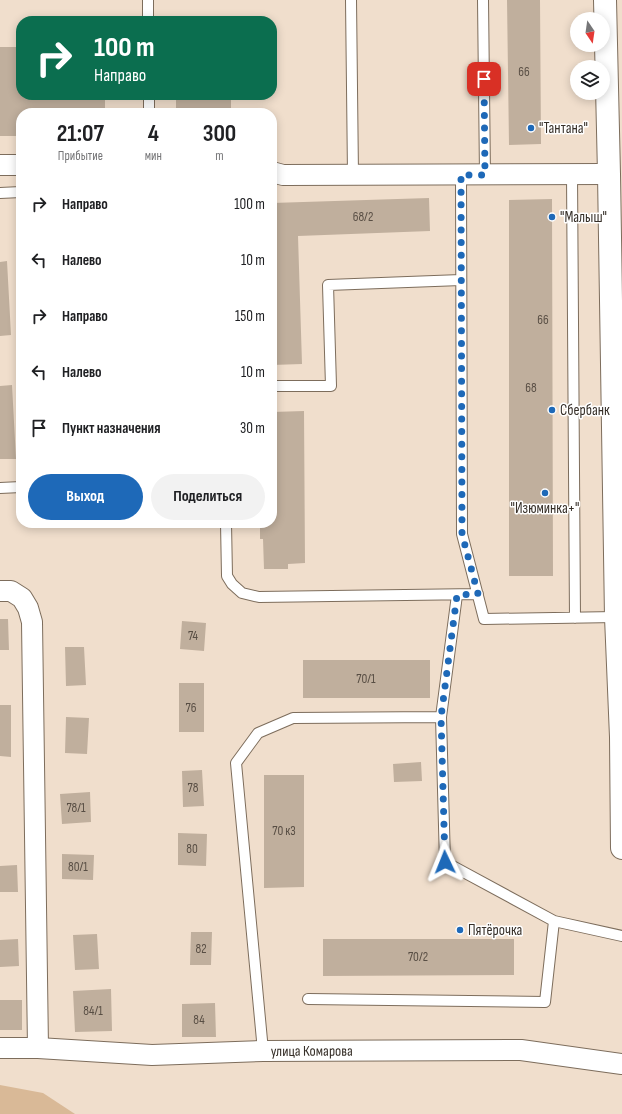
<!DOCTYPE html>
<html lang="ru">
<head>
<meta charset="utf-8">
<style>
  body { margin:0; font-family:"Sofia Sans Condensed",sans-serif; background:#f2f2f2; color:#202124; height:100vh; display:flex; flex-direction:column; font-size:15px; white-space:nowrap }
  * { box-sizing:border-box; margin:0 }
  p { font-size:13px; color:#757577 }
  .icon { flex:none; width:22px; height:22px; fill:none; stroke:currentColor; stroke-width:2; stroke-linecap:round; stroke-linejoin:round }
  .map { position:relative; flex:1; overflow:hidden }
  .drawer { position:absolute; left:16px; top:108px; width:261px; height:420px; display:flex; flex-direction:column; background:#fff; border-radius:16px; box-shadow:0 2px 10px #0003 }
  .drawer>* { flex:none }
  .banner { position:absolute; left:16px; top:16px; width:261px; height:84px; border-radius:16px; box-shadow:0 2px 10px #0003; background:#0b6e4f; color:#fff; overflow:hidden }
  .needle { width:26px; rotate:167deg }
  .fabs { position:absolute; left:570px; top:12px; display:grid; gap:8px }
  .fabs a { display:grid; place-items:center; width:40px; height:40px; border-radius:50%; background:#fff; box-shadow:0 2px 10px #0003; font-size:20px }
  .pin { position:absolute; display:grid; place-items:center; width:34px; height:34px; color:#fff; margin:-17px; border-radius:8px; box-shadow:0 2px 6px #0006 }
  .me { position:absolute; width:44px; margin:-22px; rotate:358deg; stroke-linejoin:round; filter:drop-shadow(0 0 3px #0008) }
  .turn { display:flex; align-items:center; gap:14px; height:84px; padding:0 12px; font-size:18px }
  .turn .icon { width:52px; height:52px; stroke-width:2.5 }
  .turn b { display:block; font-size:28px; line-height:34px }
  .eta { display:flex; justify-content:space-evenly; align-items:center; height:68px; text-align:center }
  .eta b { font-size:24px; font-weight:700; line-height:28px }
  .cta { display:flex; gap:8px; margin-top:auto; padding:8px 12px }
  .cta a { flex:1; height:46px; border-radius:24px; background:#1e69b8; color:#fff; font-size:16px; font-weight:700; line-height:46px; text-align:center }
  .cta a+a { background:#f2f2f2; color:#202124 }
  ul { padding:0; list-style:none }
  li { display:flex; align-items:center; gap:12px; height:56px; padding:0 12px }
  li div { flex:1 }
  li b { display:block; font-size:15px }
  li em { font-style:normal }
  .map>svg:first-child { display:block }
  .green { fill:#d9b997 }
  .building { fill:#c0af9d }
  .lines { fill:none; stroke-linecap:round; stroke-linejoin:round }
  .service-casing { stroke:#7d6d5c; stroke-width:12 }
  .minor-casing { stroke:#7d6d5c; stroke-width:22 }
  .tertiary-casing { stroke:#7d6d5c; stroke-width:24 }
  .service { stroke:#fff; stroke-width:10 }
  .minor { stroke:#fff; stroke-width:20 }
  .tertiary { stroke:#fff; stroke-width:22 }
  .route { stroke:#1e69b8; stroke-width:7; stroke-dasharray:0 12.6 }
  .poi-dot { fill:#1e69b8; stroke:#fff; stroke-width:1.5 }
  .labels { text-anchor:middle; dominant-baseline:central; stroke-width:3; stroke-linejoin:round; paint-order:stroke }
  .number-label { font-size:13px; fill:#584e44 }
  .poi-label { font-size:15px; fill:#352e27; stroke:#fff; text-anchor:start }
  .street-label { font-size:15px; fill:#352e27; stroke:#fff }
</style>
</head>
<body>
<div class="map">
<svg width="622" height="1114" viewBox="0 0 622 1114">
  <rect width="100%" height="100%" fill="#f0decc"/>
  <path class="green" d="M0,1085L43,1093L75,1114H0Z"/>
  <path class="building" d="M507,0H540L541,144L509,145Z
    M0,47H21V95H105V113H21V136H0Z
    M176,95H231V113H176Z
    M429,198L430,231L298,236L302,364L272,365V203Z
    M552,199L553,576H509V200Z
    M7,261L11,335L0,336V262Z
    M12,385L16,459H0V386Z
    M304,411L305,563L288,564V569H264L263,539H260V523H272V412Z
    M0,619H8L9,650H0Z
    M182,621L206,623L204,651L180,649Z
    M65,647H84L86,685L66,686Z
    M303,660H430V698H303Z
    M179,683H204V732H179Z
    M0,705H11V757L0,756Z
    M66,717L89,718L87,754L65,753Z
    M421,762L422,781L394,782L393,764Z
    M202,770L204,806L183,807L182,771Z
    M264,775H304V887L264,888Z
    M90,792L91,822L62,824L60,794Z
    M178,833L207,834L206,866L178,865Z
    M62,854L94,855L93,880L62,879Z
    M17,865L18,892H0V866Z
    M191,932H212L211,965H190Z
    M97,934L99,969L75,970L73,935Z
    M18,939L19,966L0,967V940Z
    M323,939H514V975L323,976Z
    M111,989L112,1031L75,1032L73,991Z
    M0,1000H22V1030H0Z
    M215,1003L216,1037H182V1004Z"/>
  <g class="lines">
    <defs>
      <path id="service" d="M148,0V21
        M351,0L353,175
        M483,0L485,175
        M149,95V113
        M572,174L575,618
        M461,175L462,534L484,619L616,617
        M0,193L21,192
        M272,386H331L328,285L461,280
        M0,488L21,487
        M226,523L227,576L232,584L242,593L259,597L478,594
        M441,717L457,595
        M308,999L545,1002L554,921
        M263,1051L236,763L258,733L293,718L441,717L445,862L554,921L622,936"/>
      <g id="minor">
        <path d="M0,165H21"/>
        <path d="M272,172L283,175L609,174"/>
        <path d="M0,591H11L22,598L28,608L32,622L38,1048"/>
        <path id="s1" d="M0,1048H38L152,1055L263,1051L521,1050L622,1064"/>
      </g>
      <path id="tertiary" d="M605,0L609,174L616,617L621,737L622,848"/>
    </defs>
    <use href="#service" class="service-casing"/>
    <use href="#minor" class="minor-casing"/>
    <use href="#tertiary" class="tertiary-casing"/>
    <use href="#service" class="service"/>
    <use href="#minor" class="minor"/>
    <use href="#tertiary" class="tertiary"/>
  </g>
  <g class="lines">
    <path class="route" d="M445,862L441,717L457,595L478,594L462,534L461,175H485L484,79"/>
  </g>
  <g class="poi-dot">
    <circle cx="531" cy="128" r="4"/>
    <circle cx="552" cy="217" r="4"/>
    <circle cx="552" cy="410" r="4"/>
    <circle cx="545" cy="493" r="4"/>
    <circle cx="460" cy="930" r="4"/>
  </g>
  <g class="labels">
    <g class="number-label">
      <text x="524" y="72">66</text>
      <text x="363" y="217">68/2</text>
      <text x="543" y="320">66</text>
      <text x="531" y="388">68</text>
      <text x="193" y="636">74</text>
      <text x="366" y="679">70/1</text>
      <text x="191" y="708">76</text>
      <text x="193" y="788">78</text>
      <text x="76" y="808">78/1</text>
      <text x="284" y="831">70 к3</text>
      <text x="192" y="849">80</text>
      <text x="78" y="867">80/1</text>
      <text x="201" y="949">82</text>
      <text x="418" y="957">70/2</text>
      <text x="93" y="1011">84/1</text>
      <text x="199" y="1020">84</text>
    </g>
    <g class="poi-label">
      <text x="539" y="128">"Тантана"</text>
      <text x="560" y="217">"Малыш"</text>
      <text x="560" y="410">Сбербанк</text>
      <text x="545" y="508" text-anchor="middle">"Изюминка+"</text>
      <text x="468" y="930">Пятёрочка</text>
    </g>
    <g class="street-label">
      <text stroke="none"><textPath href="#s1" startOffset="312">улица Комарова</textPath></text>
    </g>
  </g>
</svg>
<div class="fabs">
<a><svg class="needle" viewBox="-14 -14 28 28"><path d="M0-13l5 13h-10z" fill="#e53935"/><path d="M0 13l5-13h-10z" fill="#757577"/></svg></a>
<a><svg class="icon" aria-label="layers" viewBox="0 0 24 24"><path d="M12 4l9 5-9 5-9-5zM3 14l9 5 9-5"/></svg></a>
</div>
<div class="pin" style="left:484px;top:79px;background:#d93025"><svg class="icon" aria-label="arrive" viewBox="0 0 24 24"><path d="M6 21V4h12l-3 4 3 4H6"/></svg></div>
<svg class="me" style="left:445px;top:862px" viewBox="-20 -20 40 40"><path d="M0-17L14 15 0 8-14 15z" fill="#1e69b8" stroke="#fff" stroke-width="4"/></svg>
<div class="banner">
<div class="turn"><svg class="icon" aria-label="right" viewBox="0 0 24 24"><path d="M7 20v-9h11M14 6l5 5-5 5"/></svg><div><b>100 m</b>Направо</div></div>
</div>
<section class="drawer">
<div class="eta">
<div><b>21:07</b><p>Прибытие</p></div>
<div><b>4</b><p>мин</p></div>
<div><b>300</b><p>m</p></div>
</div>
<ul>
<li><svg class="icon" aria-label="right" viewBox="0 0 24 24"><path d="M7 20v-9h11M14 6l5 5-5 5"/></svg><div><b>Направо</b></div><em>100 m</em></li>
<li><svg class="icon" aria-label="left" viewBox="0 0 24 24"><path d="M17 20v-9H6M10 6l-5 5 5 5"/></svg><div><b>Налево</b></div><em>10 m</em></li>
<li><svg class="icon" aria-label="right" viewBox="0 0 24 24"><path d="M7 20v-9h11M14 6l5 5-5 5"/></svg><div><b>Направо</b></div><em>150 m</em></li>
<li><svg class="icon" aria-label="left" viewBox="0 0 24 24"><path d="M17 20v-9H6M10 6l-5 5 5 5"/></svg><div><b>Налево</b></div><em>10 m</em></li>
<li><svg class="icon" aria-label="arrive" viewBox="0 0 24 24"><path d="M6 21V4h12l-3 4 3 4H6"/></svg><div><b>Пункт назначения</b></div><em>30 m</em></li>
</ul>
<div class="cta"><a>Выход</a><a>Поделиться</a></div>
</section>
</div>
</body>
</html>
